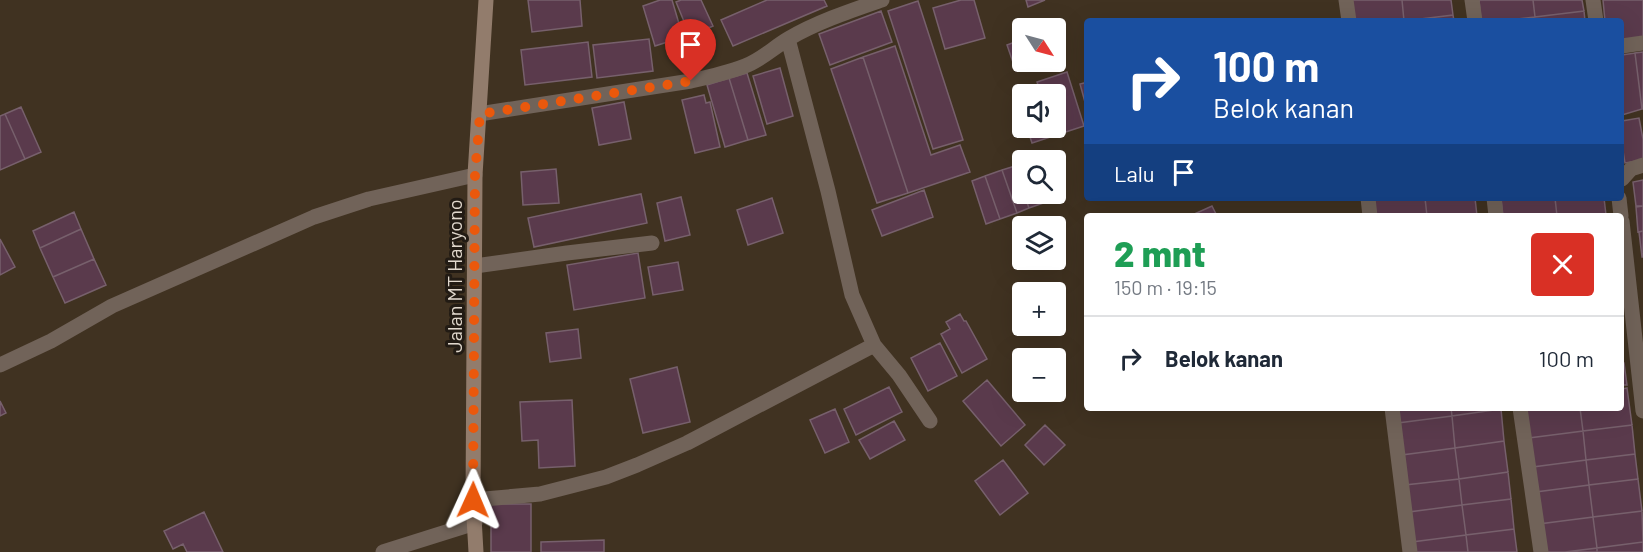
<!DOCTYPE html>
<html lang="id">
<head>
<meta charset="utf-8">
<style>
  body { margin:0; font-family:Barlow,sans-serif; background:#f6f6f7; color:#1f2937; height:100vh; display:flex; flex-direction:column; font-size:22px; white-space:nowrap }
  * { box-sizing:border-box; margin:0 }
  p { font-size:20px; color:#747a83 }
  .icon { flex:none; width:33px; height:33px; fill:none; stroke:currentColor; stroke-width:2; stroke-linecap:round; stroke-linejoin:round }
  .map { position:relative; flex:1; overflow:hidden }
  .panel { position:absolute; left:1084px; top:213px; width:540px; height:198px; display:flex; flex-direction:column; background:#fff; border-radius:6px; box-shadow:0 6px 24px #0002 }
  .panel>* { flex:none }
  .hud { position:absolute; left:1084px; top:18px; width:540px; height:183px; border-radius:6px; box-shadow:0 6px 24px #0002; background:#1a4fa0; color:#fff; overflow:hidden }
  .needle { width:39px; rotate:126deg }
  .fabs { position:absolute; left:1012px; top:18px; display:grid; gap:12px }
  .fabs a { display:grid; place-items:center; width:54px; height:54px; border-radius:6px; background:#fff; box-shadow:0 6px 24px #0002; font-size:30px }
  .pin { position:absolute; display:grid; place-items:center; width:51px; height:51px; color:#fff; margin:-62px -26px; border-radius:50% 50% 50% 0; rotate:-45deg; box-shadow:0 0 6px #0007 }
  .pin .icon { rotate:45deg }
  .me { position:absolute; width:66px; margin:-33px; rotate:1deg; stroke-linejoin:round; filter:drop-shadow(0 0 4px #0008) }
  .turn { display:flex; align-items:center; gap:21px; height:126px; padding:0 30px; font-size:27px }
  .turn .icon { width:78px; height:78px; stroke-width:2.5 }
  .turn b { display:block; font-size:42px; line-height:51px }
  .then { display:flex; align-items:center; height:57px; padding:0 30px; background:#0003; gap:12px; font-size:22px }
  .round { display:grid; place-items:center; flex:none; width:63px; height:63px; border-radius:6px; background:#f6f6f7 }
  .head { display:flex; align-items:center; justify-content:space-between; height:102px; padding:0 30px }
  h1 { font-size:36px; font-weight:800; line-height:45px; color:#1e9e55 }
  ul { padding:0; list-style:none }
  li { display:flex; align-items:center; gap:18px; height:84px; padding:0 30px; border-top:2px solid #e0e1e3 }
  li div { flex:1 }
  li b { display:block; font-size:22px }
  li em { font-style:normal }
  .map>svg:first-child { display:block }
  .building { fill:#5a3a4c; stroke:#77606c; stroke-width:1.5 }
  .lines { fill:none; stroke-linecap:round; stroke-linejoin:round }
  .street { stroke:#716359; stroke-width:15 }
  .secondary { stroke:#927c6c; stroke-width:15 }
  .route { stroke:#ea580c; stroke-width:10; stroke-dasharray:0 18 }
  .labels { text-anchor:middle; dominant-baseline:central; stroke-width:6; stroke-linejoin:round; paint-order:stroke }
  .street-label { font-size:20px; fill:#e1d8cd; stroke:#221b14 }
</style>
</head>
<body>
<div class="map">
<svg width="1643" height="552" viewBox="0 0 1643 552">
  <rect width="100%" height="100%" fill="#403221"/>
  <path class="building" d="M528,0H580L582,26L532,32Z
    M660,0H672L683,37L655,46L643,6Z
    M681,0H701L713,26L690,36L676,2Z
    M767,0H824L827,6L733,46L721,20Z
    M961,0H974L985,38L945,49L933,8Z
    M1026,0H1045L1028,7Z
    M1352,0H1402L1404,21H1351Z
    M1402,0H1451L1453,15L1404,21Z
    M1479,0H1533L1535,17L1500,21H1481Z
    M1533,0H1582L1584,11L1535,17Z
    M1603,0H1643V38L1622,41V21H1605Z
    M918,1L963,140L933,149L888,11Z
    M881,11L892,42L830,65L819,34Z
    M1584,11L1585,21H1535V17Z
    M1453,15L1454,21H1404Z
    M1535,17V21H1500Z
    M649,39L653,71L597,78L593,45Z
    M1023,39V62H1046L1016,71L1007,45Z
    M588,42L592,77L525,85L521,50Z
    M895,46L931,155L960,145L970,172L908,193L863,57Z
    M1643,52V109H1642L1635,53Z
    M1635,53L1642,109L1622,115V55Z
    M863,57L908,193L877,203L831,69Z
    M780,68L793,116L767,124L753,76Z
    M1067,72L1084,126L1032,143L1027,128H1056V94H1041L1037,82Z
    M747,73L766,135L748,140L729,78Z
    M729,78L748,140L725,147L707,85Z
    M1088,82V113L1080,84Z
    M704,95L706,103L710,102L720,147L695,153L682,100Z
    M624,102L631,139L599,145L592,108Z
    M21,107L41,152L25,159L5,114Z
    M5,114L25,159L0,170V116Z
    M1639,118L1643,139V160L1625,163L1622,145V121Z
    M1023,163V190L1015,166Z
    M1015,166L1023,194H1024L1029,208L1017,213L1002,170Z
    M556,169L559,203L523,205L521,172Z
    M1002,170L1017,213L1000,219L985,176Z
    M985,176L1000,219L986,224L972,181Z
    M1643,180V206H1636L1633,182Z
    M924,190L933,217L882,236L872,210Z
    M641,194L647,223L534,247L528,218Z
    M1024,194H1046L1049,201L1029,208Z
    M681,197L690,235L665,241L657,203Z
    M772,198L783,233L748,245L737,210Z
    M1389,198H1425L1427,216H1373L1371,200Z
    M1425,198H1475L1477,216H1427Z
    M1501,198H1555L1557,216H1503Z
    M1555,198H1604L1606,215L1557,216Z
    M1212,206L1217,216H1190Z
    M1643,206V231L1638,232L1636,207Z
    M74,212L81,229L40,248L33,231Z
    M81,229L94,259L53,277L40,248Z
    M1643,231V257H1642L1639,232Z
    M0,239L15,267L0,275Z
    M638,253L645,298L574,310L567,265Z
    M94,259L106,285L65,303L53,277Z
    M678,262L683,290L653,295L648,267Z
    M960,314L964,321H966L987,359L962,373L941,334L950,329L946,322Z
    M578,329L581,358L550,362L546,333Z
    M940,343L957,376L928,391L911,358Z
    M1622,363H1624L1627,385H1622Z
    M677,367L690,422L643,433L630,379Z
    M987,380L1025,425L1001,446L963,401Z
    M889,387L902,412L856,435L844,409Z
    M1627,388L1632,425L1583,431L1580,408H1622V389Z
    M572,400L575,466L539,468L538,440L522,441L520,402Z
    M0,401L6,413L0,416Z
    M1396,408H1451L1452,416L1398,423Z
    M1451,408H1500L1501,409L1452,416Z
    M1526,408H1580L1583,431L1529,438Z
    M835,409L849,442L825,453L810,420Z
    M1501,409L1504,441L1455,448L1452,416Z
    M1452,416L1455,448L1402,455L1398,423Z
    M894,421L905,440L870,459L859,440Z
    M1045,425L1065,445L1044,465L1025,445Z
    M1632,425L1635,454L1586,460L1583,431Z
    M1583,431L1586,460L1533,467L1529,438Z
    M1504,441L1508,472L1459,479L1455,448Z
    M1455,448L1459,479L1405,485L1402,455Z
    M1635,454L1638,479L1589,485L1586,460Z
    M1003,460L1028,493L1000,515L975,481Z
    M1586,460L1589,485L1536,492L1533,467Z
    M1508,472L1511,499L1462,505L1459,479Z
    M1459,479L1462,505L1409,512L1405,485Z
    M1638,479L1642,511L1593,517L1589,485Z
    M1589,485L1593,517L1539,524L1536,492Z
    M1511,499L1514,529L1466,535L1462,505Z
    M491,504H531V552H491Z
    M1462,505L1466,535L1412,542L1409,512Z
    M1642,511L1643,542L1597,548L1593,517Z
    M204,512L223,552H187L183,544L173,549L164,531Z
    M1593,517L1597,548L1565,552H1543L1539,524Z
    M1514,529L1517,552H1468L1466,535Z
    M1466,535L1468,552H1413L1412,542Z
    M604,540V552H541V542Z
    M1643,542V552H1597V548Z
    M1597,548V552H1565Z"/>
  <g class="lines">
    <path class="street" d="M1346,0L1349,21
      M1472,0L1475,21
      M1593,0L1596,21
      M788,39L828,191L852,295L874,345L899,375L930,421
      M1622,46L1643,43
      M479,114L691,81C709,77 727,73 745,66C761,60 773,48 788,39C817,22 850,11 882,0
      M1622,179L1631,169L1643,165
      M1368,198L1370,216
      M1494,198L1496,216
      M1619,198L1621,216
      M1622,221L1643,411
      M475,266L567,253L652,243
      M0,365L51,341L112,306L314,217L369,199L475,175
      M1392,408L1410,552
      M1520,408L1541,552
      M473,500L540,494L606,477L637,465L687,443L874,345
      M383,552L475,523"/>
    <path class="secondary" d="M476,552L473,500L475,175L486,0"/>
  </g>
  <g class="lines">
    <path class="route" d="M473,500L475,175L480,114L691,81"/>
  </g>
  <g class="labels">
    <g class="street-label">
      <text transform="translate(454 276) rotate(-90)">Jalan MT Haryono</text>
    </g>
  </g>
</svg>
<div class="fabs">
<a><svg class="needle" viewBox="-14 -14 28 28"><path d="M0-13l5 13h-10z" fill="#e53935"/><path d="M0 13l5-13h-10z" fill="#747a83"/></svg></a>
<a><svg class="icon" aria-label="sound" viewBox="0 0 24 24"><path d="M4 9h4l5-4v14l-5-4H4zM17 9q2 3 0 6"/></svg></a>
<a><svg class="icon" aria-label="search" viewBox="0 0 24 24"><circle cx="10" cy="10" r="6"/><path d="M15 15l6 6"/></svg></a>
<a><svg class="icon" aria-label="layers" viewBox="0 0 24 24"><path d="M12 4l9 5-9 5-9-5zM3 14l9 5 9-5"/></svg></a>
<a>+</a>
<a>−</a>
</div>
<div class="pin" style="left:691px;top:81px;background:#d93025"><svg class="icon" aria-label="arrive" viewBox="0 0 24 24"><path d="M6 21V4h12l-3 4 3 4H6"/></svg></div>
<svg class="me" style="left:473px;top:500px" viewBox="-20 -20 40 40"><path d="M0-17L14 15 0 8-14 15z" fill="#ea580c" stroke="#fff" stroke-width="4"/></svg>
<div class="hud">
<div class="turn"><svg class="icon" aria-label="right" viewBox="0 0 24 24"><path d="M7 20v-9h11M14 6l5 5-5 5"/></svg><div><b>100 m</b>Belok kanan</div></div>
<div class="then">Lalu<svg class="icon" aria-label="arrive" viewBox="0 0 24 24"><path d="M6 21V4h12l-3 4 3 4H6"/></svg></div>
</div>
<section class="panel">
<div class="head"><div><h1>2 mnt</h1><p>150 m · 19:15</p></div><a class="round" style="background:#d93025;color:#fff"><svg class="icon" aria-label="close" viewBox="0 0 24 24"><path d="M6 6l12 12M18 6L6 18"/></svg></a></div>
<ul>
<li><svg class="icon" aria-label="right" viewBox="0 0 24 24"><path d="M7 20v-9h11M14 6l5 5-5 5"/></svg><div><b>Belok kanan</b></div><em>100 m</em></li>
</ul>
</section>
</div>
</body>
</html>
